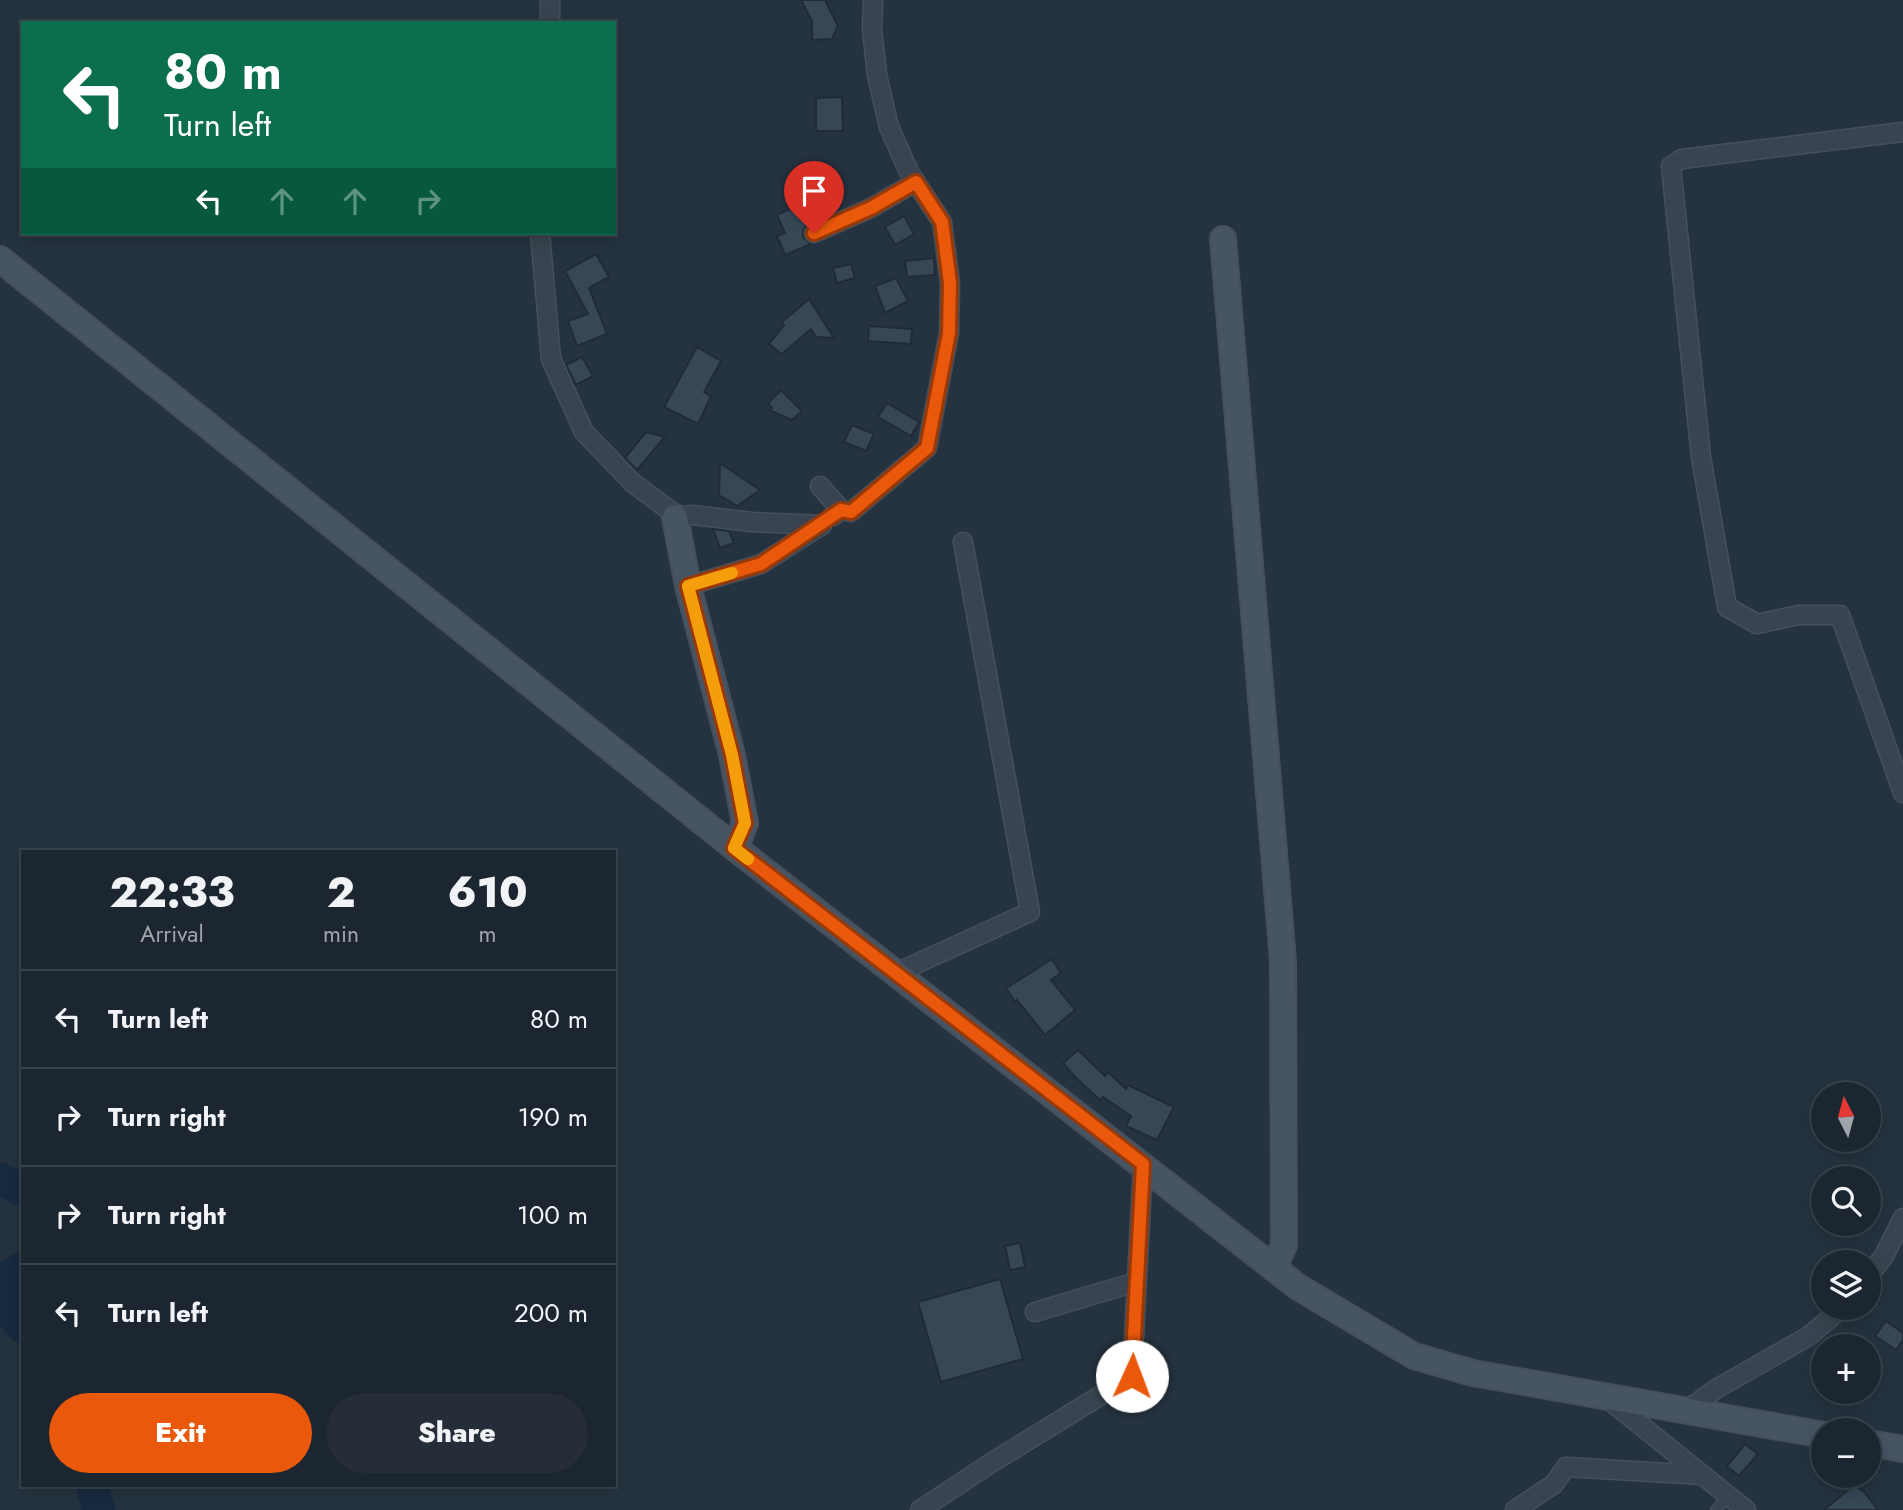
<!DOCTYPE html>
<html lang="en">
<head>
<meta charset="utf-8">
<style>
  body { margin:0; font-family:Jost,sans-serif; background:#252e38; color:#f1f3f6; height:100vh; display:flex; flex-direction:column; font-size:26px; white-space:nowrap }
  * { box-sizing:border-box; margin:0 }
  p { font-size:23px; color:#a0a5ab }
  .icon { flex:none; width:38px; height:38px; fill:none; stroke:currentColor; stroke-width:2; stroke-linecap:round; stroke-linejoin:round }
  .map { position:relative; flex:1; overflow:hidden }
  .sheet { position:absolute; left:21px; top:850px; width:595px; height:637px; display:flex; flex-direction:column; background:#1c2630; border-radius:0px; box-shadow:0 4px 18px #0003,0 0 0 2px #3a434c }
  .sheet>* { flex:none }
  .top-card { position:absolute; left:21px; top:21px; width:595px; height:214px; border-radius:0px; box-shadow:0 4px 18px #0003,0 0 0 2px #3a434c; background:#0b6e4f; color:#fff; overflow:hidden }
  .needle { width:46px; rotate:354deg }
  .tools { position:absolute; left:1811px; top:1082px; display:grid; gap:14px }
  .tools a { display:grid; place-items:center; width:70px; height:70px; border-radius:50%; background:#1c2630; box-shadow:0 4px 18px #0003,0 0 0 2px #3a434c; font-size:35px }
  .pin { position:absolute; display:grid; place-items:center; width:60px; height:60px; color:#fff; margin:-72px -30px; border-radius:50% 50% 50% 0; rotate:-45deg; box-shadow:0 0 7px #0007 }
  .pin .icon { rotate:45deg }
  .me { position:absolute; width:77px; margin:-38px; rotate:2deg; stroke-linejoin:round; filter:drop-shadow(0 0 5px #0008) }
  .turn { display:flex; align-items:center; gap:24px; height:147px; padding:0 28px; font-size:32px }
  .turn .icon { width:91px; height:91px; stroke-width:2.5 }
  .turn b { display:block; font-size:49px; line-height:60px }
  .lanes { display:flex; align-items:center; height:66px; padding:0 28px; background:#0003; justify-content:center; gap:35px; direction:ltr }
  .lanes .off { opacity:.35 }
  .eta { display:flex; justify-content:space-evenly; align-items:center; height:119px; text-align:center }
  .eta b { font-size:42px; font-weight:800; line-height:49px }
  .primary-button { display:flex; gap:14px; margin-top:auto; padding:14px 28px }
  .primary-button a { flex:1; height:80px; border-radius:42px; background:#ea580c; color:#fff; font-size:28px; font-weight:800; line-height:80px; text-align:center }
  .primary-button a+a { background:#252e38; color:#f1f3f6 }
  ul { padding:0; list-style:none }
  li { display:flex; align-items:center; gap:21px; height:98px; padding:0 28px; border-top:2px solid #3a434c }
  li div { flex:1 }
  li b { display:block; font-size:26px }
  li em { font-style:normal }
  .map>svg:first-child { display:block }
  .lines { fill:none; stroke-linecap:round; stroke-linejoin:round }
  .river { stroke:#182a3e; stroke-width:33 }
  .building { fill:#374756; stroke:#202b37; stroke-width:2 }
  .lane-casing { stroke:#45505c; stroke-width:12 }
  .street-casing { stroke:#45505c; stroke-width:21 }
  .secondary-casing { stroke:#45505c; stroke-width:28 }
  .lane { stroke:#394450; stroke-width:9 }
  .street { stroke:#394450; stroke-width:18 }
  .secondary { stroke:#475463; stroke-width:24 }
  .route-casing { stroke:#983908; stroke-width:18 }
  .route { stroke:#ea580c; stroke-width:12 }
  .slow { stroke:#f59e0b; stroke-width:12 }
</style>
</head>
<body>
<div class="map">
<svg width="1903" height="1510" viewBox="0 0 1903 1510">
  <rect width="100%" height="100%" fill="#253340"/>
  <g class="lines">
    <path class="river" d="M0,1179L23,1190
      M23,1268L8,1276L13,1316L23,1327
      M92,1486L99,1510"/>
  </g>
  <path class="building" d="M801,0H825L838,26L832,39L812,40V21Z
    M842,97L843,131H816V98Z
    M798,205L807,224L803,231V237L811,244L785,255L777,236L785,233L777,215Z
    M904,216L914,234L895,245L885,227Z
    M596,254L609,277L589,288L607,334L577,346L568,321L588,314L565,271Z
    M934,258L935,275L907,277L905,261Z
    M851,264L855,278L837,283L833,268Z
    M896,278L908,301L885,313L875,286Z
    M809,299L834,338L816,337L811,329L782,354L769,344L784,325L782,322Z
    M869,326L912,329L911,344L868,341Z
    M697,347L721,361L704,392L711,396L698,424L664,407Z
    M582,357L593,376L576,385L566,365Z
    M781,390L802,411L792,420L769,410L772,408L768,403Z
    M887,403L919,422L911,436L878,417Z
    M852,425L874,434L866,451L844,442Z
    M646,432L665,437L637,470L625,458Z
    M720,463L760,490L737,506L719,495Z
    M713,529L729,531L734,543L720,548Z
    M1052,959L1061,973L1051,980L1075,1010L1045,1035L1017,1000L1015,1002L1006,988Z
    M1078,1050L1105,1076L1108,1072L1126,1089L1128,1085L1174,1107L1157,1140L1126,1126L1131,1116L1103,1097L1100,1100L1075,1077L1063,1063Z
    M1020,1243L1025,1267L1010,1270L1005,1246Z
    M1000,1279L1023,1359L941,1382L918,1302Z
    M1886,1321L1903,1333V1340L1896,1350L1875,1336Z
    M1745,1444L1758,1454L1739,1476L1727,1466Z
    M1854,1485L1864,1492L1878,1510H1824Z"/>
  <g class="lines">
    <defs>
      <path id="lane" d="M1716,1510L1728,1496"/>
      <path id="street" d="M550,0V23
        M1903,132L1682,159L1671,166L1701,457L1727,607L1757,624L1798,615H1840L1903,793
        M540,233L551,359L584,432L633,483L673,513L675,517L692,515L752,522L822,525L761,564L688,586
        M814,233L871,208L916,182
        M820,486L841,510L833,516
        M841,510L851,512L927,448L949,333L950,283L942,222L909,172L889,127L877,75L872,29L873,0
        M894,974L1030,912L963,542
        M1869,1275L1884,1256L1903,1218
        M1035,1312L1136,1282
        M1608,1399L1746,1510
        M1686,1411L1716,1389L1809,1336L1843,1307
        M920,1510L991,1463L1132,1376L1143,1164
        M1515,1510L1554,1484L1566,1467L1703,1475"/>
      <path id="secondary" d="M1223,239L1283,961L1284,1245L1274,1268
        M0,259L735,848L1298,1287L1414,1356L1473,1373L1824,1435
        M675,517L688,586L732,755L745,823L735,848
        M1869,1443L1903,1449"/>
    </defs>
    <use href="#lane" class="lane-casing"/>
    <use href="#street" class="street-casing"/>
    <use href="#secondary" class="secondary-casing"/>
    <use href="#lane" class="lane"/>
    <use href="#street" class="street"/>
    <use href="#secondary" class="secondary"/>
  </g>
  <g class="lines">
    <defs>
      <path id="route" d="M814,233L871,208L916,182L942,222L950,283L949,333L927,448L851,512L841,510L761,564L688,586L732,755L745,823L734,848L1143,1164L1132,1376"/>
    </defs>
    <use href="#route" class="route-casing"/>
    <use href="#route" class="route"/>
    <path class="slow" d="M732,573L688,586L732,755L745,823L734,848L748,859"/>
  </g>
</svg>
<div class="tools">
<a><svg class="needle" viewBox="-14 -14 28 28"><path d="M0-13l5 13h-10z" fill="#e53935"/><path d="M0 13l5-13h-10z" fill="#a0a5ab"/></svg></a>
<a><svg class="icon" aria-label="search" viewBox="0 0 24 24"><circle cx="10" cy="10" r="6"/><path d="M15 15l6 6"/></svg></a>
<a><svg class="icon" aria-label="layers" viewBox="0 0 24 24"><path d="M12 4l9 5-9 5-9-5zM3 14l9 5 9-5"/></svg></a>
<a>+</a>
<a>−</a>
</div>
<div class="pin" style="left:814px;top:233px;background:#d93025"><svg class="icon" aria-label="arrive" viewBox="0 0 24 24"><path d="M6 21V4h12l-3 4 3 4H6"/></svg></div>
<svg class="me" style="left:1132px;top:1376px" viewBox="-20 -20 40 40"><circle r="19" fill="#fff"/><path d="M0-13L10 11 0 6-10 11z" fill="#ea580c"/></svg>
<div class="top-card">
<div class="turn"><svg class="icon" aria-label="left" viewBox="0 0 24 24"><path d="M17 20v-9H6M10 6l-5 5 5 5"/></svg><div><b>80 m</b>Turn left</div></div>
<div class="lanes"><svg class="icon" aria-label="left" viewBox="0 0 24 24"><path d="M17 20v-9H6M10 6l-5 5 5 5"/></svg><svg class="icon off" aria-label="ahead" viewBox="0 0 24 24"><path d="M12 20V5M6 11l6-6 6 6"/></svg><svg class="icon off" aria-label="ahead" viewBox="0 0 24 24"><path d="M12 20V5M6 11l6-6 6 6"/></svg><svg class="icon off" aria-label="right" viewBox="0 0 24 24"><path d="M7 20v-9h11M14 6l5 5-5 5"/></svg></div>
</div>
<section class="sheet">
<div class="eta">
<div><b>22:33</b><p>Arrival</p></div>
<div><b>2</b><p>min</p></div>
<div><b>610</b><p>m</p></div>
</div>
<ul>
<li><svg class="icon" aria-label="left" viewBox="0 0 24 24"><path d="M17 20v-9H6M10 6l-5 5 5 5"/></svg><div><b>Turn left</b></div><em>80 m</em></li>
<li><svg class="icon" aria-label="right" viewBox="0 0 24 24"><path d="M7 20v-9h11M14 6l5 5-5 5"/></svg><div><b>Turn right</b></div><em>190 m</em></li>
<li><svg class="icon" aria-label="right" viewBox="0 0 24 24"><path d="M7 20v-9h11M14 6l5 5-5 5"/></svg><div><b>Turn right</b></div><em>100 m</em></li>
<li><svg class="icon" aria-label="left" viewBox="0 0 24 24"><path d="M17 20v-9H6M10 6l-5 5 5 5"/></svg><div><b>Turn left</b></div><em>200 m</em></li>
</ul>
<div class="primary-button"><a>Exit</a><a>Share</a></div>
</section>
</div>
</body>
</html>
